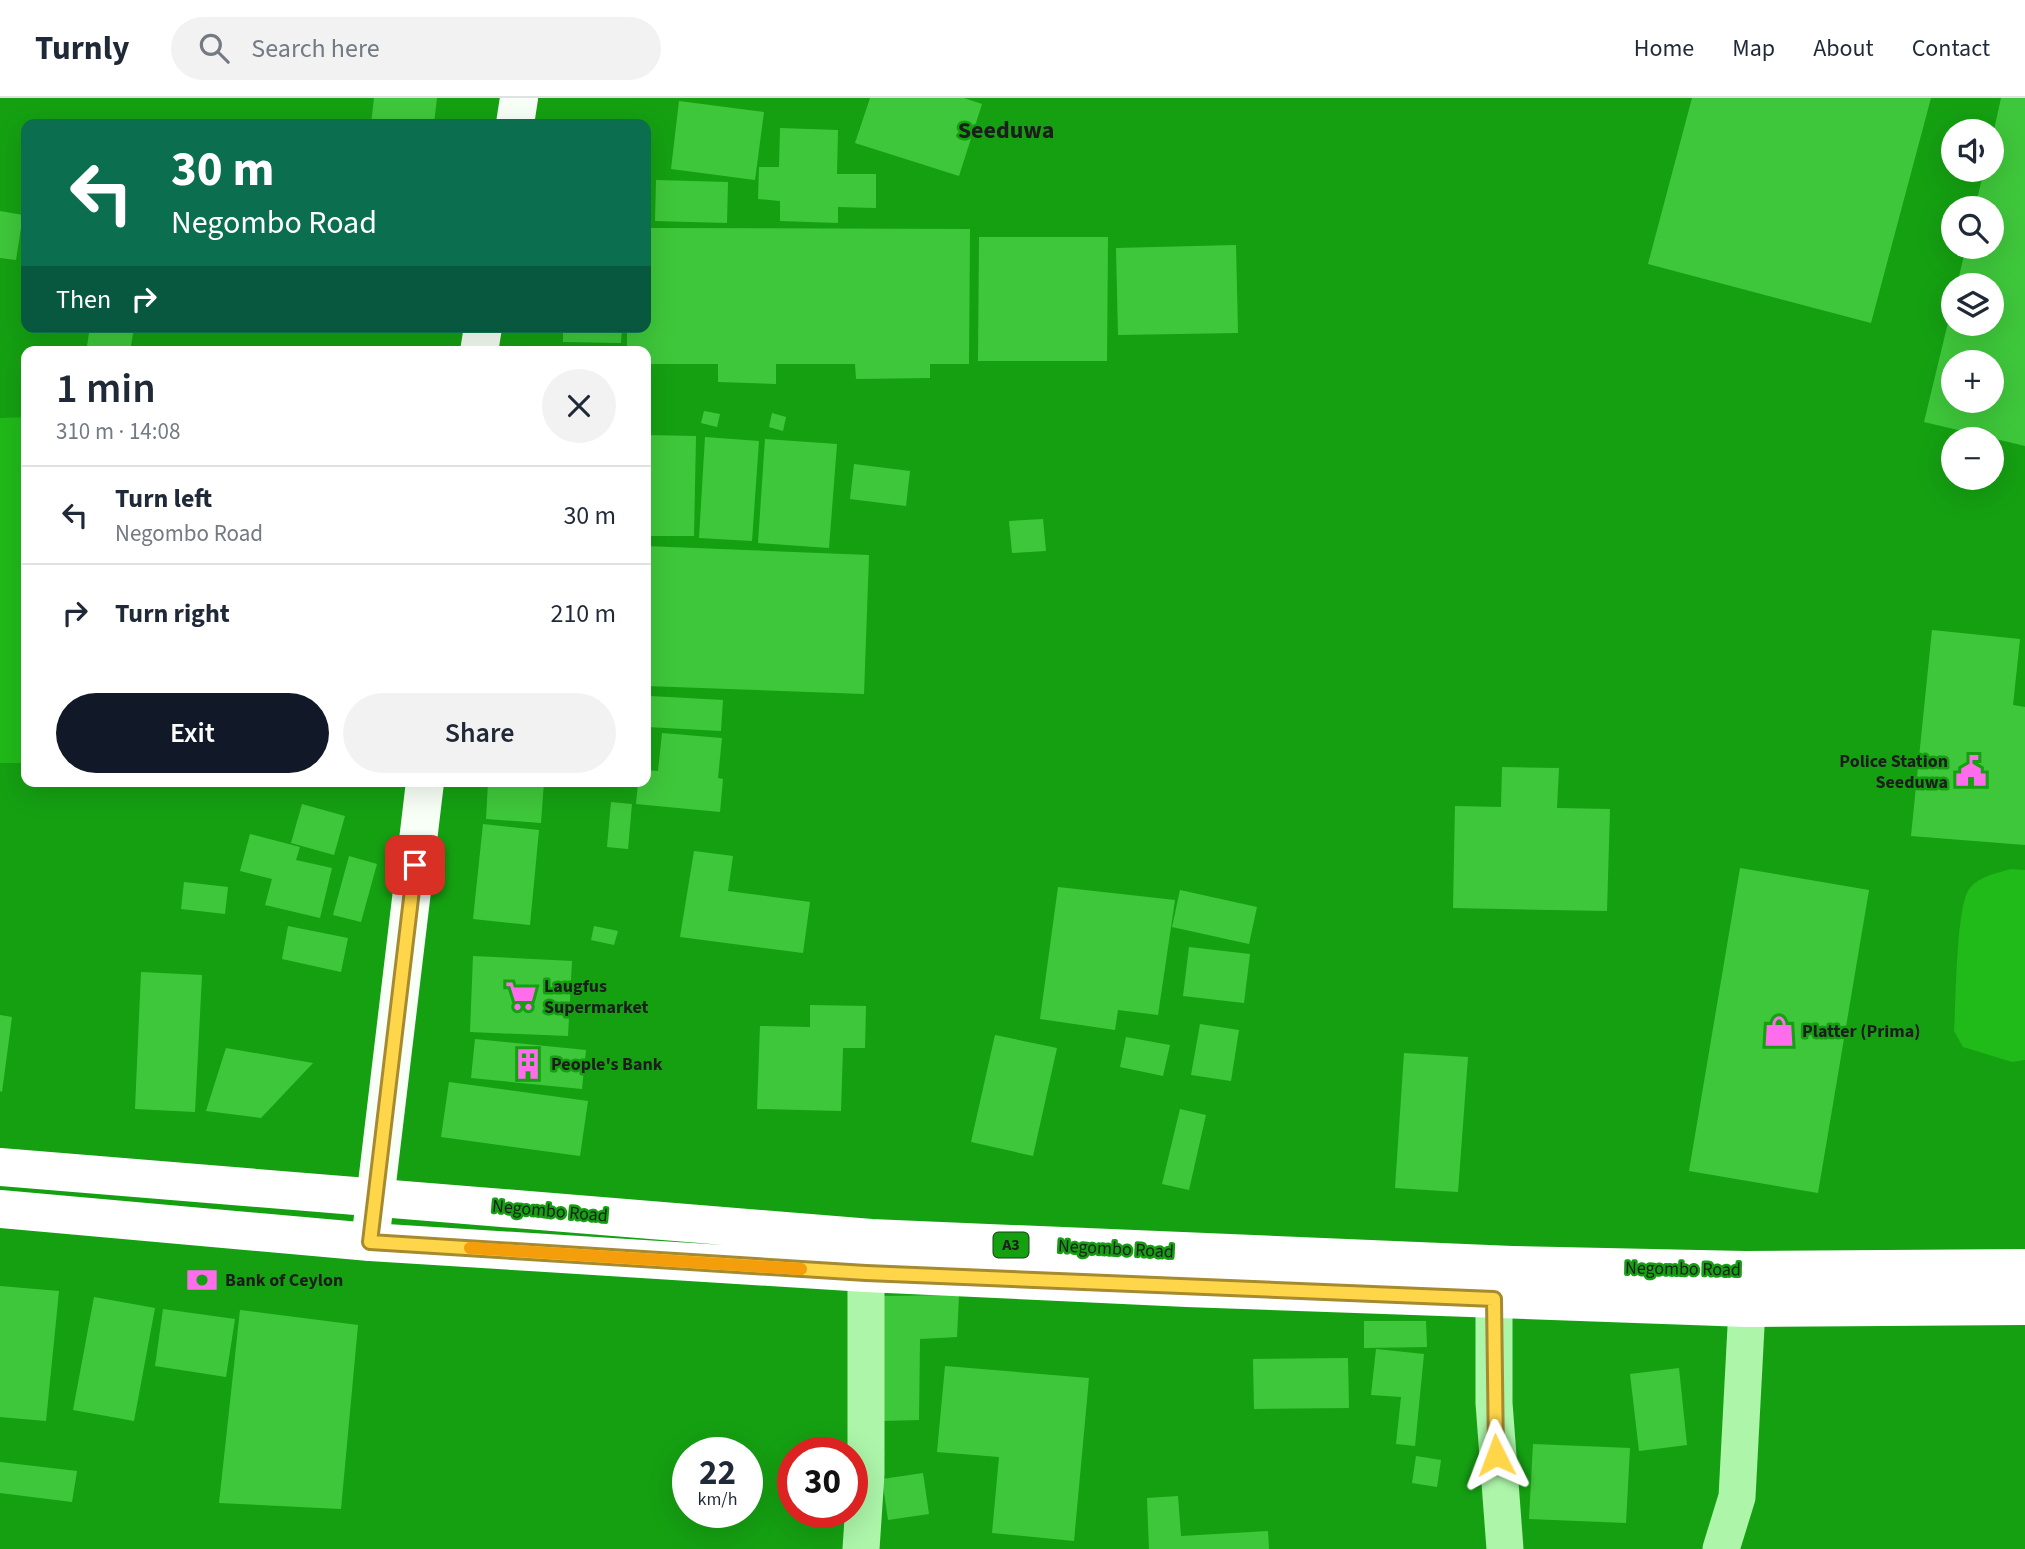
<!DOCTYPE html>
<html lang="en">
<head>
<meta charset="utf-8">
<style>
  body { margin:0; font-family:"Source Sans 3",sans-serif; background:#f2f2f3; color:#1f2937; height:100vh; display:flex; flex-direction:column; font-size:26px; white-space:nowrap }
  * { box-sizing:border-box; margin:0 }
  p { font-size:23px; color:#747a83 }
  .icon { flex:none; width:38px; height:38px; fill:none; stroke:currentColor; stroke-width:2; stroke-linecap:round; stroke-linejoin:round }
  .map { position:relative; flex:1; overflow:hidden }
  .drawer { position:absolute; left:21px; top:248px; width:630px; height:441px; display:flex; flex-direction:column; background:#fff; border-radius:14px; box-shadow:0 7px 28px #0002 }
  .drawer>* { flex:none }
  .banner { position:absolute; left:21px; top:21px; width:630px; height:214px; border-radius:14px; box-shadow:0 7px 28px #0002; background:#0b6e4f; color:#fff; overflow:hidden }
  .fabs { position:absolute; left:1941px; top:21px; display:grid; gap:14px }
  .fabs a { display:grid; place-items:center; width:63px; height:63px; border-radius:50%; background:#fff; box-shadow:0 7px 28px #0002; font-size:35px }
  .speed { position:absolute; left:672px; top:1339px; display:flex; gap:14px; font-size:35px; font-weight:700; text-align:center }
  .speed>* { display:grid; place-content:center; width:91px; height:91px; border-radius:50%; background:#fff; box-shadow:0 7px 28px #0002; line-height:1 }
  .speed small { font-size:18px; font-weight:400 }
  .speed .limit { border:10px solid #d22; background:#fff; color:#111 }
  .pin { position:absolute; display:grid; place-items:center; width:60px; height:60px; color:#fff; margin:-30px; border-radius:14px; box-shadow:0 4px 10px #0006 }
  .me { position:absolute; width:77px; margin:-38px; rotate:357deg; stroke-linejoin:round; filter:drop-shadow(0 0 5px #0008) }
  .turn { display:flex; align-items:center; gap:24px; height:147px; padding:0 35px; font-size:32px }
  .turn .icon { width:91px; height:91px; stroke-width:2.5 }
  .turn b { display:block; font-size:49px; line-height:60px }
  .then { display:flex; align-items:center; height:66px; padding:0 35px; background:#0003; gap:14px; font-size:26px }
  .round { display:grid; place-items:center; flex:none; width:74px; height:74px; border-radius:37px; background:#f2f2f3 }
  .summary { display:flex; align-items:center; justify-content:space-between; height:119px; padding:0 35px }
  h1 { font-size:42px; font-weight:600; line-height:52px }
  .primary-button { display:flex; gap:14px; margin-top:auto; padding:14px 35px }
  .primary-button a { flex:1; height:80px; border-radius:42px; background:#111827; color:#fff; font-size:28px; font-weight:600; line-height:80px; text-align:center }
  .primary-button a+a { background:#f2f2f3; color:#1f2937 }
  ul { padding:0; list-style:none }
  li { display:flex; align-items:center; gap:21px; height:98px; padding:0 35px; border-top:2px solid #e0e1e3 }
  li div { flex:1 }
  li b { display:block; font-size:26px }
  li em { font-style:normal }
  header { display:flex; align-items:center; gap:42px; box-sizing:border-box; height:98px; padding:0 35px; background:#fff; border-bottom:2px solid #e0e1e3 }
  header strong { font-size:33px }
  nav { display:flex; gap:38px; margin-inline-start:auto; font-size:24px }
  .search { width:490px; height:63px; background:#f2f2f3; display:flex; align-items:center; gap:18px; box-sizing:border-box; padding:0 24px; border-radius:38px; color:#747a83; font-size:26px }
  .map>svg:first-child { display:block }
  .green { fill:#20ba19 }
  .building { fill:#3fc73b; fill-rule:evenodd }
  .lines { fill:none; stroke-linecap:round; stroke-linejoin:round }
  .minor { stroke:#acf5a9; stroke-width:37 }
  .major { stroke:#f7fff7; stroke-width:38 }
  .highway { stroke:#fff; stroke-width:38 }
  .route-casing { stroke:#a68a30; stroke-width:18 }
  .route { stroke:#ffd54a; stroke-width:12 }
  .slow { stroke:#f59e0b; stroke-width:12 }
  .labels { text-anchor:middle; dominant-baseline:central; stroke-width:5; stroke-linejoin:round; paint-order:stroke }
  .shield { fill:#15a012; stroke:#1b441a; stroke-width:2 }
  .shield-label { font-size:16px; font-weight:bold; fill:#1d1d1d }
  .poi-label { font-size:18px; font-weight:bold; fill:#1d1d1d; stroke:#15a012; text-anchor:start }
  .street-label { font-size:18px; fill:#1d1d1d; stroke:#15a012 }
  .district-label { font-size:24px; font-weight:bold; fill:#1d1d1d; stroke:#15a012 }
</style>
</head>
<body>
<header>
<strong>Turnly</strong>
<div class="search"><svg class="icon" aria-label="search" viewBox="0 0 24 24"><circle cx="10" cy="10" r="6"/><path d="M15 15l6 6"/></svg>Search here</div>
<nav><a>Home</a><a>Map</a><a>About</a><a>Contact</a></nav>
</header>
<div class="map">
<svg width="2025" height="1451" viewBox="0 0 2025 1451">
  <rect width="100%" height="100%" fill="#15a012"/>
  <path class="green" d="M26,319V665H0V320Z
    M2011,771L2025,772V962L2012,964L1963,949L1954,933C1956,904 1956,814 1968,793C1976,779 1997,775 2011,771Z"/>
  <path class="building" d="M374,0H437L434,26H371Z
    M870,0H964L982,6L959,78L855,45Z
    M1692,0H1931L1871,225L1648,166Z
    M2001,0H2025V348L1924,324L1952,208L1953,226H1992V187H1957L1966,149H1992V110H1975L1984,72H1992V41ZM1953,264H1992V303H1953Z
    M679,3L764,14L755,82L671,71Z
    M780,30L838,32L837,76H876V110L838,109V125L780,123V103L758,101L759,69H779Z
    M646,74H650L648,122L646,121Z
    M656,82L728,84L727,125L655,123Z
    M0,113L23,117L16,162L0,160Z
    M646,130L970,131L969,266H930V280L856,281L855,266H776V286L718,284V266H646V254H627V229H646Z
    M979,139H1108L1107,263H978Z
    M1236,147L1238,235L1118,237L1116,150Z
    M90,229H134L130,254H86Z
    M563,229H622L621,245L563,244Z
    M704,313L720,316L717,329L701,325Z
    M772,315L786,319L783,333L769,329Z
    M646,337L696,338L694,438H646Z
    M705,339L759,343L752,443L699,440Z
    M765,341L837,346L829,450L758,445Z
    M854,366L910,373L906,408L850,401Z
    M1043,421L1046,453L1012,455L1009,423Z
    M646,448L869,457L864,596L646,588Z
    M1932,532L2020,541L2013,607L2025,609V747L1911,738Z
    M650,598L723,602L721,633L647,629Z
    M662,635L722,640L718,680L723,681L720,714L636,706L638,684H646V672L658,673Z
    M1502,669L1559,670L1557,710L1610,711L1607,813L1453,810L1455,708L1501,709Z
    M488,684H544L541,725L486,721Z
    M611,704L632,706L628,751L607,749Z
    M302,706L345,718L334,757L291,745Z
    M483,726L539,732L530,827L473,821Z
    M250,736L300,749L296,762L332,770L320,820L265,807L272,781L240,773Z
    M694,753L733,758L728,793L810,804L803,855L680,839Z
    M349,758L377,766L361,824L333,817Z
    M1740,770L1869,792L1818,1095L1689,1073Z
    M184,784L228,789L225,816L181,811Z
    M1058,789L1175,802L1158,917L1118,912L1115,932L1040,921Z
    M1180,792L1257,809L1249,846L1172,829Z
    M288,828L348,840L341,874L282,861Z
    M594,828L618,833L614,847L591,842Z
    M1189,849L1250,856L1244,905L1183,898Z
    M473,858L572,863L568,938L470,934Z
    M141,874L202,877L195,1014L135,1011Z
    M810,907L866,908L865,950H843L841,1013L757,1011L760,928L810,929Z
    M0,917L12,919L2,994L0,993Z
    M1200,926L1239,932L1231,983L1191,977Z
    M995,937L1057,950L1033,1058L971,1044Z
    M1126,939L1170,947L1163,978L1120,969Z
    M475,941L586,952L582,991L471,980Z
    M226,950L313,965L261,1020L206,1013Z
    M1404,955L1468,959L1458,1094L1395,1090Z
    M449,984L588,1003L580,1058L441,1039Z
    M1180,1011L1206,1017L1189,1092L1162,1086Z
    M0,1188L59,1193L46,1323L0,1319Z
    M959,1197L957,1239L920,1241L919,1322L881,1323V1198Z
    M94,1199L155,1210L134,1323L73,1312Z
    M163,1211L235,1221L226,1279L155,1268Z
    M240,1212L358,1227L341,1411L219,1405Z
    M1364,1223H1426L1427,1249L1364,1250Z
    M1376,1251L1424,1256L1415,1348L1396,1346L1401,1299L1371,1297Z
    M1348,1260L1349,1310L1254,1311L1253,1261Z
    M945,1268L1089,1280L1074,1443L992,1435L999,1359L937,1354Z
    M1679,1270L1687,1347L1639,1353L1630,1276Z
    M1533,1346L1630,1350L1626,1425L1529,1421Z
    M1416,1358L1441,1362L1437,1389L1412,1385Z
    M0,1364L77,1373L72,1404L0,1395Z
    M923,1375L929,1416L888,1422L882,1381Z
    M1178,1398L1181,1438L1268,1433L1269,1451H1149L1147,1400Z"/>
  <g class="lines">
    <path class="minor" d="M1494,1201V1305L1505,1451
      M861,1451L866,1376V1175L870,1144
      M1721,1451L1737,1399L1747,1210"/>
    <path class="major" d="M515,26L519,0
      M479,254L483,229
      M370,1144L425,684"/>
    <path class="highway" d="M0,1069L871,1140L1512,1167L1745,1172L2025,1170
      M0,1111L370,1144L866,1175L1187,1190L1747,1210L2025,1208"/>
  </g>
  <g class="lines">
    <defs>
      <path id="route" d="M415,767L370,1144L866,1175L1494,1201L1496,1357"/>
    </defs>
    <use href="#route" class="route-casing"/>
    <use href="#route" class="route"/>
    <path class="slow" d="M470,1150L801,1171"/>
  </g>
  <defs>
    <symbol id="civic-bare" viewBox="-9 -9 18 18"><path d="M-.6-6.5H3V-4.5H.6V-3L4-1V1h2V6H-6V1h2V-1L-.6-3ZM-1.2 2.5V6h2.4V2.5Z" fill="#ff6ded" stroke="#15a012" stroke-width="2.5" paint-order="stroke"/></symbol>
    <symbol id="supermarket-bare" viewBox="-9 -9 18 18"><path d="M-6-5.5h2.5l.6 2H6L4.5 2H-2.5L-4.4-4H-6ZM-1.5 3.2a1.3 1.3 0 1 0 .1 0ZM3 3.2a1.3 1.3 0 1 0 .1 0Z" fill="#ff6ded" stroke="#15a012" stroke-width="2.5" paint-order="stroke"/></symbol>
    <symbol id="shop-bare" viewBox="-9 -9 18 18"><path d="M-5-2.5h2.3a2.7 3.5 0 0 1 5.4 0H5L5.5 6h-11ZM-1.5-2.5h3a1.5 2.3 0 0 0-3 0Z" fill="#ff6ded" stroke="#15a012" stroke-width="2.5" paint-order="stroke"/></symbol>
    <symbol id="building-bare" viewBox="-9 -9 18 18"><path d="M-4-6H4V6H1V3H-1V6H-4ZM-2.5-4.3h1.7v1.8h-1.7ZM.8-4.3h1.7v1.8H.8ZM-2.5-1h1.7V.8h-1.7ZM.8-1h1.7V.8H.8Z" fill="#ff6ded" stroke="#15a012" stroke-width="2.5" paint-order="stroke"/></symbol>
    <symbol id="bank-bare" viewBox="-9 -9 18 18"><path d="M-6-4H6V4H-6ZM0-2.3a2.3 2.3 0 1 0 0 4.6a2.3 2.3 0 1 0 0-4.6Z" fill="#ff6ded" stroke="#15a012" stroke-width="2.5" paint-order="stroke"/></symbol>
  </defs>
  <g fill-rule="evenodd">
    <use href="#civic-bare" x="1949" y="651" width="44" height="44"/>
    <use href="#supermarket-bare" x="499" y="876" width="44" height="44"/>
    <use href="#shop-bare" x="1757" y="911" width="44" height="44"/>
    <use href="#building-bare" x="506" y="944" width="44" height="44"/>
    <use href="#bank-bare" x="180" y="1160" width="44" height="44"/>
  </g>
  <g class="labels">
    <rect class="shield" x="993.5" y="1134.5" width="35" height="25" rx="5"/>
    <g class="shield-label">
      <text x="1011" y="1147">A3</text>
    </g>
    <g class="poi-label">
      <text x="1948" y="663" text-anchor="end">Police Station<tspan x="1948" dy="21">Seeduwa</tspan></text>
      <text x="544" y="888">Laugfus<tspan x="544" dy="21">Supermarket</tspan></text>
      <text x="1802" y="933">Platter (Prima)</text>
      <text x="551" y="966">People's Bank</text>
      <text x="225" y="1182">Bank of Ceylon</text>
    </g>
    <g class="street-label">
      <text transform="translate(550 1113) rotate(5)">Negombo Road</text>
      <text transform="translate(1116 1151) rotate(3)">Negombo Road</text>
      <text transform="translate(1683 1171) rotate(1)">Negombo Road</text>
    </g>
    <g class="district-label">
      <text x="1006" y="32">Seeduwa</text>
    </g>
  </g>
</svg>
<div class="fabs">
<a><svg class="icon" aria-label="sound" viewBox="0 0 24 24"><path d="M4 9h4l5-4v14l-5-4H4zM17 9q2 3 0 6"/></svg></a>
<a><svg class="icon" aria-label="search" viewBox="0 0 24 24"><circle cx="10" cy="10" r="6"/><path d="M15 15l6 6"/></svg></a>
<a><svg class="icon" aria-label="layers" viewBox="0 0 24 24"><path d="M12 4l9 5-9 5-9-5zM3 14l9 5 9-5"/></svg></a>
<a>+</a>
<a>−</a>
</div>
<div class="speed"><div>22<small>km/h</small></div><div class="limit">30</div></div>
<div class="pin" style="left:415px;top:767px;background:#d93025"><svg class="icon" aria-label="arrive" viewBox="0 0 24 24"><path d="M6 21V4h12l-3 4 3 4H6"/></svg></div>
<svg class="me" style="left:1496px;top:1357px" viewBox="-20 -20 40 40"><path d="M0-17L14 15 0 8-14 15z" fill="#ffd54a" stroke="#fff" stroke-width="4"/></svg>
<div class="banner">
<div class="turn"><svg class="icon" aria-label="left" viewBox="0 0 24 24"><path d="M17 20v-9H6M10 6l-5 5 5 5"/></svg><div><b>30 m</b>Negombo Road</div></div>
<div class="then">Then<svg class="icon" aria-label="right" viewBox="0 0 24 24"><path d="M7 20v-9h11M14 6l5 5-5 5"/></svg></div>
</div>
<section class="drawer">
<div class="summary"><div><h1>1 min</h1><p>310 m · 14:08</p></div><a class="round"><svg class="icon" aria-label="close" viewBox="0 0 24 24"><path d="M6 6l12 12M18 6L6 18"/></svg></a></div>
<ul>
<li><svg class="icon" aria-label="left" viewBox="0 0 24 24"><path d="M17 20v-9H6M10 6l-5 5 5 5"/></svg><div><b>Turn left</b><p>Negombo Road</p></div><em>30 m</em></li>
<li><svg class="icon" aria-label="right" viewBox="0 0 24 24"><path d="M7 20v-9h11M14 6l5 5-5 5"/></svg><div><b>Turn right</b></div><em>210 m</em></li>
</ul>
<div class="primary-button"><a>Exit</a><a>Share</a></div>
</section>
</div>
</body>
</html>
